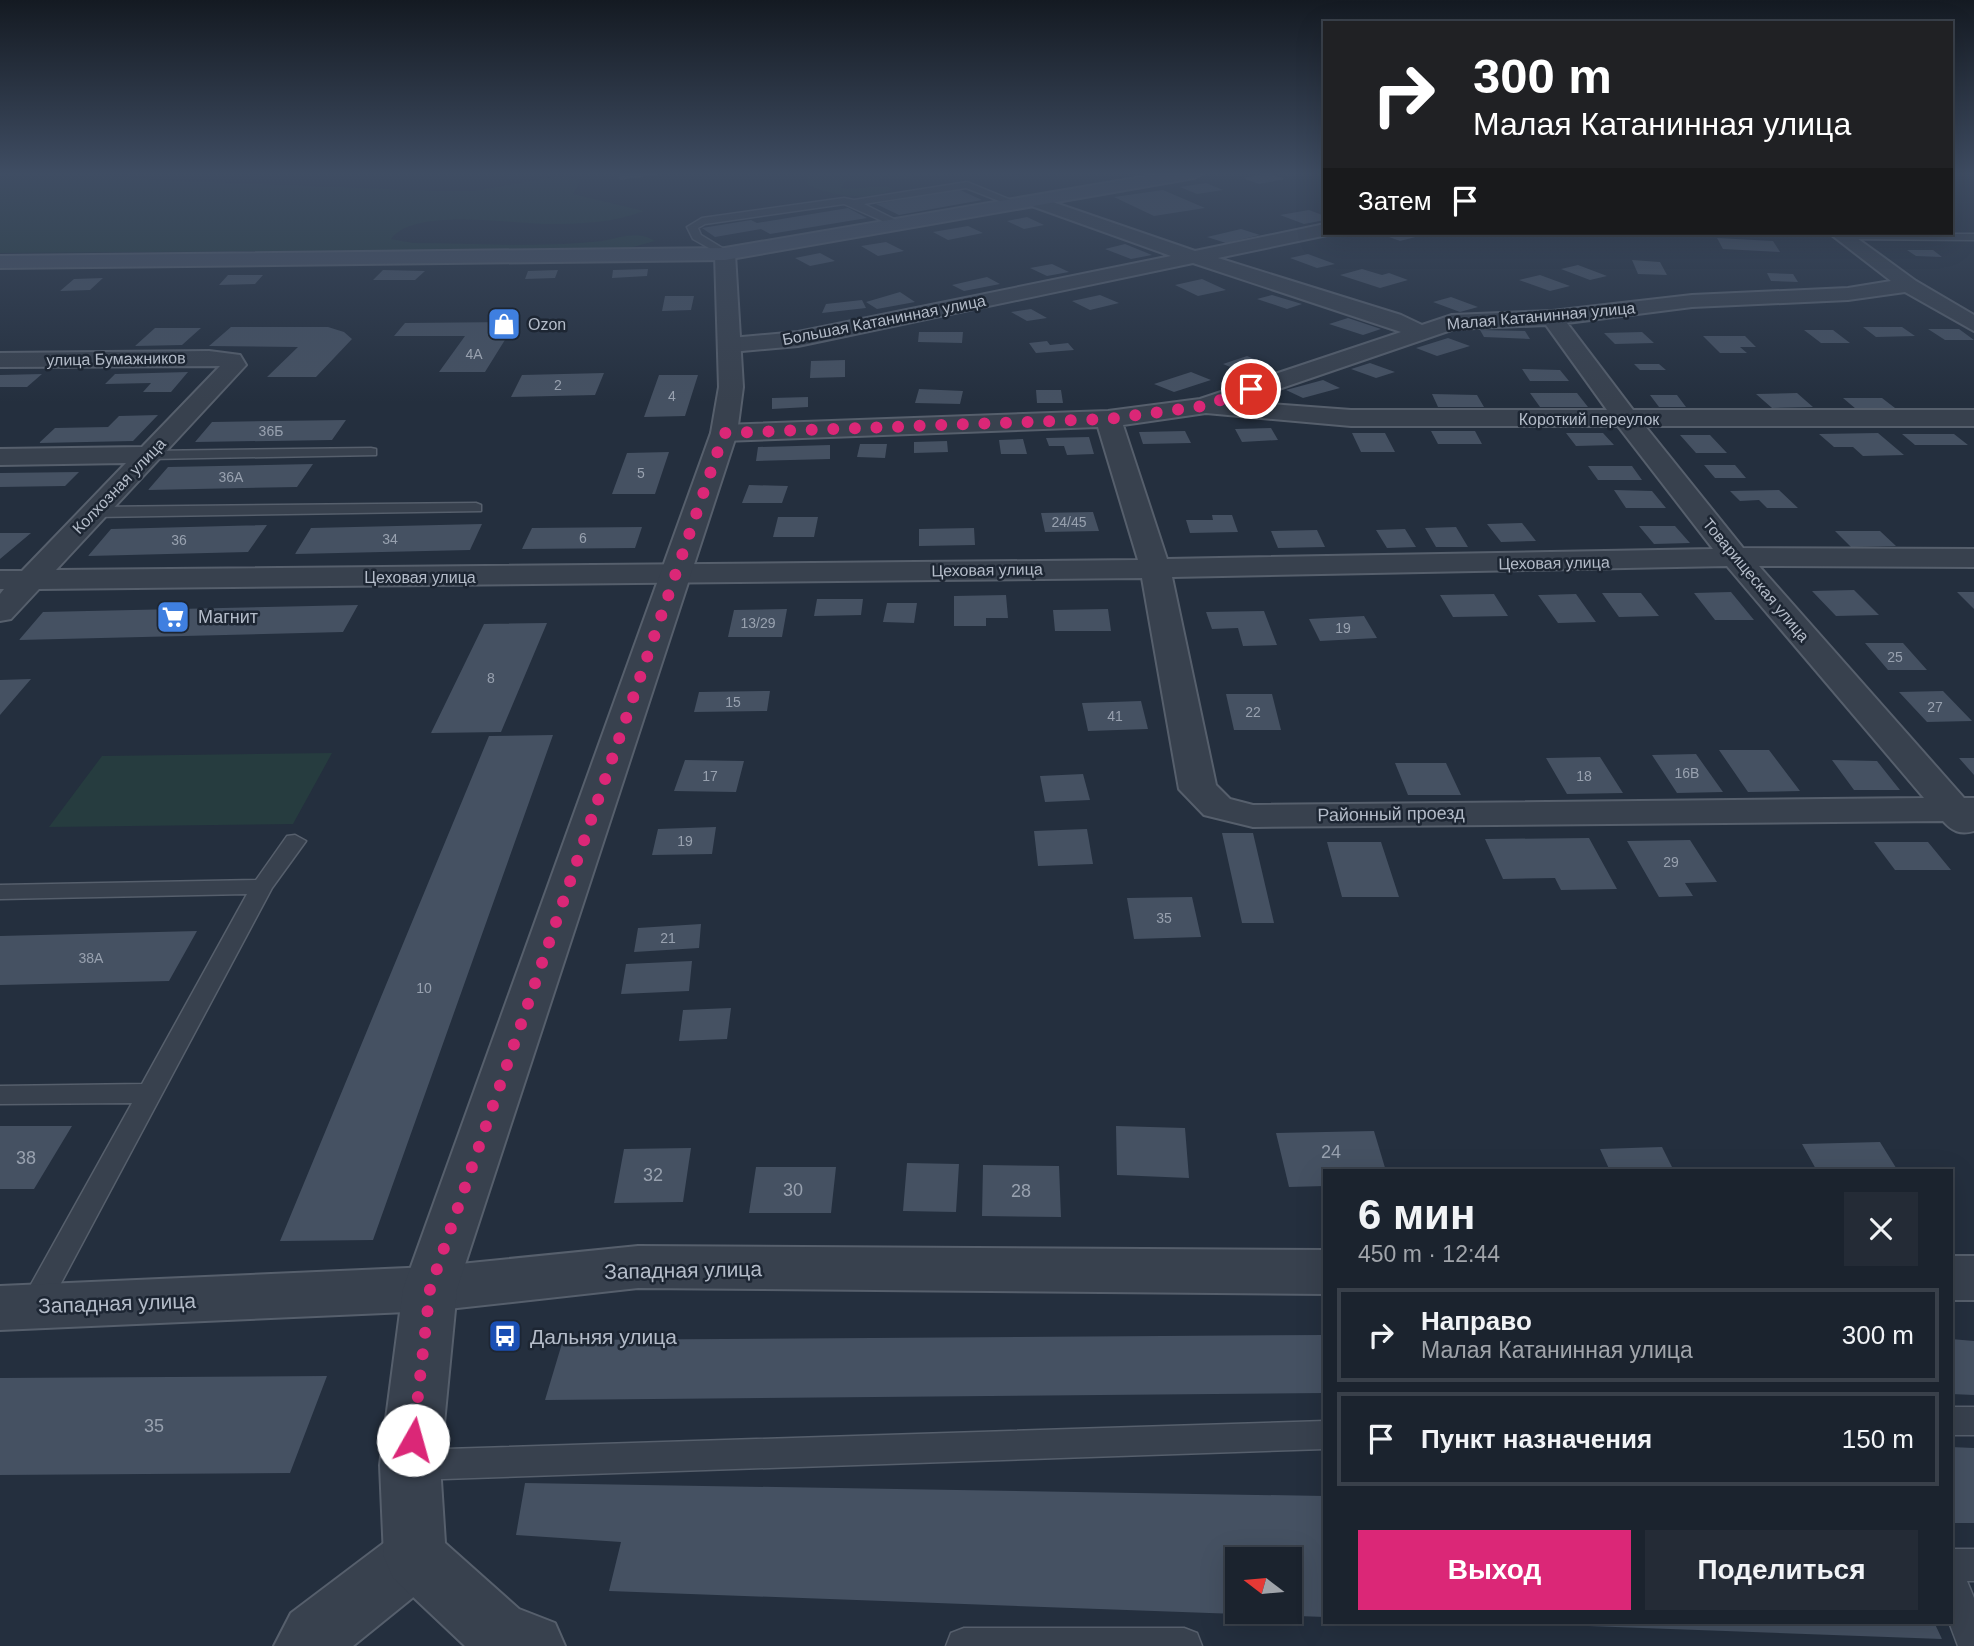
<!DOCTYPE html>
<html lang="ru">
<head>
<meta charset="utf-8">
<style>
  body { margin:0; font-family:Helvetica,sans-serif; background:#242b36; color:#f1f3f6; height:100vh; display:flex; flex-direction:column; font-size:26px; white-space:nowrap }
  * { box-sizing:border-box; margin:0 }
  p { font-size:23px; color:#a0a4aa }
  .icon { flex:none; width:38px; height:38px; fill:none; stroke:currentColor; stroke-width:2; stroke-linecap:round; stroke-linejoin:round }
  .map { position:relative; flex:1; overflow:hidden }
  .panel { position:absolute; left:1323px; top:1169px; width:630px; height:455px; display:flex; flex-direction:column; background:#1b232e; border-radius:0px; box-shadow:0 7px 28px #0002,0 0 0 2px #39404a }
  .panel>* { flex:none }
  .banner { position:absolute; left:1323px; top:21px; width:630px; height:214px; border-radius:0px; box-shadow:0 7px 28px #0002,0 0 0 2px #39404a; background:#202124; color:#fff; overflow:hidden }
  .needle { width:46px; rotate:286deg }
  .tools { position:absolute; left:1225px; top:1547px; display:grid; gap:14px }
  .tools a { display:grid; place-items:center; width:77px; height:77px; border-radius:0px; background:#1b232e; box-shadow:0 7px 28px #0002,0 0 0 2px #39404a; font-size:35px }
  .pin { position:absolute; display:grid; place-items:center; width:60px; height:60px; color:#fff; margin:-30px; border:4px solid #fff; border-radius:50%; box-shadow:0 2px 7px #0007 }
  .me { position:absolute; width:77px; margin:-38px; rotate:7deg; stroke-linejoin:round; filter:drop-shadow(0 0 5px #0008) }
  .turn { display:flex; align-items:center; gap:24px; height:147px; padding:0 35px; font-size:32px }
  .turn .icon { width:91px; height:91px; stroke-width:2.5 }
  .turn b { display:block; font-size:49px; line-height:60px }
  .then { display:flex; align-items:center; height:66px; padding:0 35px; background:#0003; gap:14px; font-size:26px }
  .round { display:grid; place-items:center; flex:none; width:74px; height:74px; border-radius:0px; background:#242b36 }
  .overview { display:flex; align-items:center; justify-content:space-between; height:119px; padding:0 35px }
  h1 { font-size:42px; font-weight:800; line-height:52px }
  .primary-button { display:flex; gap:14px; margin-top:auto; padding:14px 35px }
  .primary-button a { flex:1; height:80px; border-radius:0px; background:#db2777; color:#fff; font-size:28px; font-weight:800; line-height:80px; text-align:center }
  .primary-button a+a { background:#242b36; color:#f1f3f6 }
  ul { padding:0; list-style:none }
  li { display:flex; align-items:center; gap:21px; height:94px; margin:0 14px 10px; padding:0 21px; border:4px solid #39404a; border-radius:0px }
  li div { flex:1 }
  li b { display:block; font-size:26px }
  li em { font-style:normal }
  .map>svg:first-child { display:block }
  .green { fill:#263c3f }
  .building { fill:#455162 }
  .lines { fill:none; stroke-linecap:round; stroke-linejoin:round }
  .service-casing { stroke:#565f6c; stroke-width:3 }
  .minor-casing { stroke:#565f6c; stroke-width:4 }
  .tertiary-casing { stroke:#565f6c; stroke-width:4 }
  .secondary-casing { stroke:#565f6c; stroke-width:4 }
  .service { fill:#38414e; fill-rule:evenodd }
  .minor { fill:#38414e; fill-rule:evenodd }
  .tertiary { fill:#38414e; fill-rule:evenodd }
  .secondary { fill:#465061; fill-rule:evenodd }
  .route { stroke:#db2777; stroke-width:12; stroke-dasharray:0 21.6 }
  .labels { text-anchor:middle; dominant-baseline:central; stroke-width:5; stroke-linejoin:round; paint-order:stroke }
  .number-label { font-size:14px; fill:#98a1af }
  .far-street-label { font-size:16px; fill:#b4bcc9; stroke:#1d2633 }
  .far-poi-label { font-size:16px; fill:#b4bcc9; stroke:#1d2633; text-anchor:start }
  .poi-label { font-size:18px; fill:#b4bcc9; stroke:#1d2633; text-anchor:start }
  .street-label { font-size:18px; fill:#b4bcc9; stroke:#1d2633 }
  .near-number-label { font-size:18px; fill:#98a1af }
  .near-street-label { font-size:21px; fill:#b4bcc9; stroke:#1d2633 }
  .near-poi-label { font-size:21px; fill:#b4bcc9; stroke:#1d2633; text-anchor:start }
</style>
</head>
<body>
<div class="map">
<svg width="1974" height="1646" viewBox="0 0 1974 1646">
  <rect width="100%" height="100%" fill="#242f3e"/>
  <path class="green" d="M0,173H84L156,180L436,191H474L560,176L581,180L573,194L644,211C613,223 581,224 548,224C514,224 413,207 391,239L413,243C475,243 540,248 602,241C621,238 637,230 655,241L626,249L0,253Z
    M817,173H976L844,182L841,188L847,189L886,186L893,189C868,202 831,196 807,184V176Z
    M332,753L293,824L49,827L102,756Z"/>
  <path class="building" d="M619,173H657V175L620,180Z
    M1268,173L1285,179L1259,184L1243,178Z
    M1206,183L1223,190L1197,194L1180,187Z
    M958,189L982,200L899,215L876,204Z
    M1163,190L1205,208L1154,216L1114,197Z
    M848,208L867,218L770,234L761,229L715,237L702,228L751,220L757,223Z
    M1309,210L1325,216V220L1304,224L1280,215Z
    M1027,217L1044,225L1024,229L1007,221Z
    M968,226L983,233L948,240L933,232Z
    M1241,229L1260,235L1226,243L1207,237Z
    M1389,233H1422L1427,234L1400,241L1381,234Z
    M1717,238L1773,241L1780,252L1723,249Z
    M886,242L904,251L878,256L861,246Z
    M1125,244L1152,255L1131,259L1105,249Z
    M1907,250H1933L1942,257L1916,256Z
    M820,253L835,261L810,266L795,258Z
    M1308,254L1335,264L1317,268L1290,258Z
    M1632,260L1660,262L1667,275L1638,274Z
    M1052,264L1069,272L1047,276L1030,268Z
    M1578,265L1607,276L1590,280L1561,269Z
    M648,269L647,276L612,278L613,270Z
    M1362,269L1382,275L1389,273L1408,280L1380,288L1340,275Z
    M383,270L425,271L415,280H373Z
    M558,270L555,278L525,279L528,271Z
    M1767,273L1793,274L1798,282L1771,281Z
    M228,275H263L255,284L219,285Z
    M1540,275L1570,286L1550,291L1519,280Z
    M987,277L1000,284L964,291L952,285Z
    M103,278L90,290L60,291L74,279Z
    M1202,279L1226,290L1198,296L1175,285Z
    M900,292L915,302L877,309L866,302Z
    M1100,295L1119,303L1090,310L1072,301Z
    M1272,295L1302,304L1287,309L1257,299Z
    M665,296H694L691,310L662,311Z
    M1451,297L1478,307L1460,312L1433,302Z
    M862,300L866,308L822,313L826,304Z
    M1031,309L1047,318L1027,321L1011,312Z
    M1348,318L1381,329L1363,335L1329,324Z
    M516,322L485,372H439L465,336H394L405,323Z
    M231,327H328L344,332L352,339L316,377H267L298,347L209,346Z
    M1863,327H1902L1915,336L1876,337Z
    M155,328H201L182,345L135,346Z
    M1928,329H1959L1974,340H1945Z
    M1480,330L1525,331L1530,339L1484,337Z
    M1804,330H1833L1850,343H1821Z
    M919,332H963L962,343L918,342Z
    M1642,332L1654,343L1615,344L1604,333Z
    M1703,336H1745L1756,347H1740L1747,353H1720Z
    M1448,338L1470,346L1437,356L1416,348Z
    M1047,341L1050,345L1068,343L1074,350L1036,353L1029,343Z
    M1247,356L1264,363L1240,371L1223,364Z
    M845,360V377L810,378L811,361Z
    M1370,363L1395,372L1376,378L1351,369Z
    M1634,364H1659L1666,370H1640Z
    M1522,369L1560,370L1569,381H1530Z
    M188,372L171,392H143L151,383L105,384L115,374Z
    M1191,372L1211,380L1174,392L1154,384Z
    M604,373L595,395L511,397L522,375Z
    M42,374L27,387H0V375Z
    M659,375H698L685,416L644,417Z
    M1323,380L1340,388L1303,398L1286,390Z
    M919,389L963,391L960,404L915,403Z
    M1036,390H1061L1063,403H1037Z
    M1530,393H1577L1588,407H1540Z
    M1797,393L1813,407L1772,408L1756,394Z
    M1432,394L1477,395L1484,407H1438Z
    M1650,395H1677L1686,407H1659Z
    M808,397V407L772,409V398Z
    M1843,398H1882L1895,408L1856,409Z
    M158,415L133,441L39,443L55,428L108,427L119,416Z
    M346,420L332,440L195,442L212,422Z
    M1271,428L1278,440L1242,442L1235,429Z
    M1185,431L1191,443L1143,444L1139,432Z
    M1431,431H1475L1482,444H1438Z
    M1352,433H1385L1395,452H1361Z
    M1566,433H1603L1614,445L1576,446Z
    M1878,433L1904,455L1863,456L1853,447H1834L1819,434Z
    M1902,434H1954L1968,445H1915Z
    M1680,435H1710L1727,453H1696Z
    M1089,437L1094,454L1067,455L1064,446H1049L1046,438Z
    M1023,439L1027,454H1001L999,440Z
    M947,441L948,452L914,453V442Z
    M860,444H887L885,458L857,457Z
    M830,445V459L756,461L758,447Z
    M669,452L655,494H612L627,453Z
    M313,464L297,487L148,490L168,467Z
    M1704,465H1735L1746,478H1715Z
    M1588,466H1632L1642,480H1598Z
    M79,472L65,486L0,487V473Z
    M749,485L788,486L782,503H742Z
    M1614,490L1652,491L1666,508H1626Z
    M1779,490L1798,508H1767L1759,500L1740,501L1730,491Z
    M1093,512L1099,531L1045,532L1041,513Z
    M1212,515H1232L1238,532L1190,533L1186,520H1213Z
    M778,517H818L814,537H773Z
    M1522,523L1536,541L1501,542L1487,524Z
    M482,524L470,550L295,554L311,528Z
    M267,525L248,552L88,556L111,529Z
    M1639,526H1675L1690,543L1654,544Z
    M642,527L635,548L522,549L532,528Z
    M1456,527L1468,547H1436L1425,528Z
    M974,528L975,545L919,546V529Z
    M1405,529L1416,547L1387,548L1376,530Z
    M1317,530L1325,547L1278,548L1271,531Z
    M1835,531H1880L1896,546L1851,547Z
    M0,533H31L0,559Z
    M1854,590L1879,615L1836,616L1812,591Z
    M1731,592L1754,620H1715L1694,593Z
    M1957,592H1974V609Z
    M1602,593H1641L1659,616L1619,617Z
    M1494,594L1508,616L1453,617L1440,595Z
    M1576,594L1596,622L1558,623L1538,595Z
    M1006,595L1008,618H986V626H954V596Z
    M817,599H863L861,615L814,616Z
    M887,603H917L914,623L883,622Z
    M358,605L343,632L19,640L43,612Z
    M787,609L782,637H728L734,610Z
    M1108,609L1111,631H1055L1053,610Z
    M1264,611L1277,645L1243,646L1238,628L1212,629L1206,612Z
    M1364,616L1377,638L1320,641L1309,619Z
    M547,623L501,732L431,733L484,624Z
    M1865,643H1903L1927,670H1888Z
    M31,679L0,715V680Z
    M770,691L767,711L694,712L699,692Z
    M1943,691L1972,721L1927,722L1899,692Z
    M1226,694H1272L1281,730H1234Z
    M1141,701L1148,729L1088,731L1082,703Z
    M553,735L373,1240L280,1241L489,736Z
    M1719,750H1769L1800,791L1748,792Z
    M1696,754L1723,792L1677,793L1652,755Z
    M1600,757L1623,793L1567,794L1546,758Z
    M1959,758H1974V775Z
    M685,760L744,761L736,792L674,791Z
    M1832,760L1877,761L1900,790H1854Z
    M1395,763H1446L1461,795H1408Z
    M1083,774L1090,800L1045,802L1040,776Z
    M716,827L712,854L652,855L658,829Z
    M1087,829L1093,864L1038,866L1034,831Z
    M1222,833H1253L1274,923H1242Z
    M1589,838L1617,889L1561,890L1555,878L1503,879L1485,839Z
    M1690,840L1717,882L1685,883L1693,896L1659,897L1627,841Z
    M1327,842H1381L1399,897H1342Z
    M1874,842H1928L1951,870H1895Z
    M1192,897L1201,937L1134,939L1127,898Z
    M701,924L699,948L634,952L638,928Z
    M197,931L169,981L0,985V936Z
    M692,961L689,991L621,994L626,964Z
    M731,1008L727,1039L679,1041L683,1010Z
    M0,1126H72L34,1189H0Z
    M1116,1126L1185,1128L1189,1178L1117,1175Z
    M1374,1131L1386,1171H1325V1186L1289,1187L1276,1133Z
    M1880,1142L1898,1171H1817L1802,1144Z
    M1662,1147L1674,1171H1610L1600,1149Z
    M691,1148L683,1202L614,1203L624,1149Z
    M907,1163L959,1164L956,1212L903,1211Z
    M983,1165L1059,1166L1061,1217L982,1216Z
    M756,1167H836L831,1213H749Z
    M1325,1335V1393L545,1400L563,1340Z
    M1951,1339L1974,1341V1395L1951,1394Z
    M327,1376L290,1473L0,1475V1378Z
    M1951,1447L1974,1448V1523H1954L1951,1516Z
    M525,1483L1325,1496V1617L1239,1614L1290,1612V1559H1237V1614L609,1591L621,1542L516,1535Z
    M1533,1622H1934L1942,1639L1533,1624Z"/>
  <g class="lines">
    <defs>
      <path id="service" d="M967,182L1021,204L1012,206L966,188L864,204L902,223V227L898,228L844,204L705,224L698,228L701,235L729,252V256L725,257L693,239L687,227L702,218L844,198L854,200Z
        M1843,234H1974V240L1839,239L1838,237Z
        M371,448L376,449V455L149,459L142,455L149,451Z
        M476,503L481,505V511L94,517L86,512L94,507Z
        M295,835L306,841L272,888L44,1315L34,1318L24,1315L19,1306L24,1297L132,1103L0,1104V1086L142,1084L247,894L0,899V885L256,880L287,836Z
        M1951,1407H1974V1435H1951Z
        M1325,1421V1449L414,1480L403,1475L398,1465L403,1455L414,1450Z
        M1951,1549H1974V1581H1967L1974,1598V1646H1958L1949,1622Z
        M964,1628H1184L1197,1633L1202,1646H946L951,1633Z"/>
      <path id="minor" d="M1035,196L1195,251L1325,224V233L1332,234L1218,258L1401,315L1422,325L1452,315L1552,311L1692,295L1848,288L1891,281L1829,233H1850L1916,281L1974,315V331L1905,292L1848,300L1692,307L1567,323L1633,410H1974V426H1645L1743,548L1974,549V567L1759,566L1964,798H1974V831C1960,835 1952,831 1943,821L1253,827L1204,815L1179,789L1142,578L39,589L11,619L0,621V594L4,589H0V571H22L126,463L0,465V449L142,447L220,366L0,367V353L209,351L240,355L246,365L56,570L1138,560L1098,427L724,441L715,438L711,433L715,428L724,425L1108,411L1200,399L1401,332L1193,263L798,346L731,352L720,345L731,338L798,332L1171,256L1029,205L1026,201L1029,197ZM1546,325L1607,410H1351L1241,402L1454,329ZM1206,413L1351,426H1618L1713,549L1167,559L1123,425ZM1727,566L1924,798L1253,805L1230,799L1216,785L1172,577Z
        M638,1246L1325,1250V1294L638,1288L430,1311L0,1330V1286L430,1267Z
        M1951,1256H1974V1300H1951Z
        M415,1527L437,1536L446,1557L437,1578L353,1646H274L291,1613L393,1536Z"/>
      <path id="tertiary" d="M725,248L735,254L743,387L737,433L457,1289L440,1465L445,1543L519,1609L555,1623L565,1646H465L393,1578L384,1557L380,1465L403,1289L711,433L719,387L715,254Z"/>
      <path id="secondary" d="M1165,173H1203L1194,178L725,260L0,268V256L725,248Z"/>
    </defs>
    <use href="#service" class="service-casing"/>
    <use href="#minor" class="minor-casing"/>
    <use href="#tertiary" class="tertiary-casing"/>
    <use href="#secondary" class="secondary-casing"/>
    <use href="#service" class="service"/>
    <use href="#minor" class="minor"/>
    <use href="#tertiary" class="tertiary"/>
    <use href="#secondary" class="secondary"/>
  </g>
  <linearGradient id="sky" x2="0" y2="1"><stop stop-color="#141a22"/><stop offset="0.43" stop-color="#3f4d63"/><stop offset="1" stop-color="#3f4d63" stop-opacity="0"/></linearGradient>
  <rect width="1974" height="403" fill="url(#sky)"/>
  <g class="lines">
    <path class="route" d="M413,1440L430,1289L724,433L1108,419L1204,406L1251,389"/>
  </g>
  <defs>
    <symbol id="shop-square" viewBox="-11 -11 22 22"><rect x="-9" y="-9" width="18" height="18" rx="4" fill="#3f7fe0" stroke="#1d2633"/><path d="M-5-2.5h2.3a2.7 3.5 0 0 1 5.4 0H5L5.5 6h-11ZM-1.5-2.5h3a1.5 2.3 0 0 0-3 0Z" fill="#fff"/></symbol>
    <symbol id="supermarket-square" viewBox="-11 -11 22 22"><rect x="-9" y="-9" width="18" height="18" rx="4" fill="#3f7fe0" stroke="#1d2633"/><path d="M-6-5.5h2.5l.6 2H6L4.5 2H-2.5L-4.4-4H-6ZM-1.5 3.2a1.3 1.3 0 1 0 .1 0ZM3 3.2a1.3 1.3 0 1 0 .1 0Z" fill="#fff"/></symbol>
    <symbol id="bus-square" viewBox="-11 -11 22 22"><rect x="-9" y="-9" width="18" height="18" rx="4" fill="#1a4fb4" stroke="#1d2633"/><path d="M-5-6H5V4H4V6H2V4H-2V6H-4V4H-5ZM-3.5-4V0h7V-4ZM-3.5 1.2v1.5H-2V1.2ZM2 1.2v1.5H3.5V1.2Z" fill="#fff"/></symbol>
  </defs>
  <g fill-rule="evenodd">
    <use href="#shop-square" x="485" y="305" width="38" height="38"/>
    <use href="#supermarket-square" x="154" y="598" width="38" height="38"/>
    <use href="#bus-square" x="486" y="1317" width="38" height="38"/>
  </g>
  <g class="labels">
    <g class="number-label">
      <text x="474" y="354">4А</text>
      <text x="558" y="385">2</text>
      <text x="672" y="396">4</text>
      <text x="271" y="431">36Б</text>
      <text x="641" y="473">5</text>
      <text x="231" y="477">36А</text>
      <text x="1069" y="522">24/45</text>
      <text x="583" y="538">6</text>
      <text x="390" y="539">34</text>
      <text x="179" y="540">36</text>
      <text x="758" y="623">13/29</text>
      <text x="1343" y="628">19</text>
      <text x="1895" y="657">25</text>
      <text x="491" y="678">8</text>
      <text x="733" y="702">15</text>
      <text x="1935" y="707">27</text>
      <text x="1253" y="712">22</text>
      <text x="1115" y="716">41</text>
      <text x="1687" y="773">16В</text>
      <text x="710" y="776">17</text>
      <text x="1584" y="776">18</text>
      <text x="685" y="841">19</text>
      <text x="1671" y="862">29</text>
      <text x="1164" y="918">35</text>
      <text x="668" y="938">21</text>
      <text x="91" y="958">38А</text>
      <text x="424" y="988">10</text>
    </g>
    <g class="far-street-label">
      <text transform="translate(1541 316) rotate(-5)">Малая Катанинная улица</text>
      <text transform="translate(884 320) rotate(-11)">Большая Катанинная улица</text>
      <text transform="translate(116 359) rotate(-1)">улица Бумажников</text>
      <text x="1589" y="419">Короткий переулок</text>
      <text transform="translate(119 486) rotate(-46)">Колхозная улица</text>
      <text transform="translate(1554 563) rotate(-1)">Цеховая улица</text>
      <text transform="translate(987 570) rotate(-1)">Цеховая улица</text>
      <text x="420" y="577">Цеховая улица</text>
      <text transform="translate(1756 580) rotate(50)">Товарищеская улица</text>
    </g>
    <g class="far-poi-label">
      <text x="528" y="324">Ozon</text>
    </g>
    <g class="poi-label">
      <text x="198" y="617">Магнит</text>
    </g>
    <g class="street-label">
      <text transform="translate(1391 814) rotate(-1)">Районный проезд</text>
    </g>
    <g class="near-number-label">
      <text x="1331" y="1152">24</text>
      <text x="26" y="1158">38</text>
      <text x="653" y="1175">32</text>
      <text x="793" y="1190">30</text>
      <text x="1021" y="1191">28</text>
      <text x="154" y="1426">35</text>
    </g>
    <g class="near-street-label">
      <text transform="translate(683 1270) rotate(-1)">Западная улица</text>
      <text transform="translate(117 1303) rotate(-2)">Западная улица</text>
    </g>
    <g class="near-poi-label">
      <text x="530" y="1336">Дальняя улица</text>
    </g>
  </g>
</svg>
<div class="tools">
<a><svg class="needle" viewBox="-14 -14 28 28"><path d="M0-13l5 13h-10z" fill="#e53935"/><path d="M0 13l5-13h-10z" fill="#a0a4aa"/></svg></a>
</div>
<div class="pin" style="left:1251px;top:389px;background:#d93025"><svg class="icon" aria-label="arrive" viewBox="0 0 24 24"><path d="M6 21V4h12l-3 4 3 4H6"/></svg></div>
<svg class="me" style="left:413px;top:1440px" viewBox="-20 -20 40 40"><circle r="19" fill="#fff"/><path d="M0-13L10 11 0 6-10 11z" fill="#db2777"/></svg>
<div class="banner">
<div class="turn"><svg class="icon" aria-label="right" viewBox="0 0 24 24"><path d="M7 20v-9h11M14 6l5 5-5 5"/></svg><div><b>300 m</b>Малая Катанинная улица</div></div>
<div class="then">Затем<svg class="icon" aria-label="arrive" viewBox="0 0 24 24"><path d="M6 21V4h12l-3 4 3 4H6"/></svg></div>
</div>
<section class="panel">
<div class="overview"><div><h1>6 мин</h1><p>450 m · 12:44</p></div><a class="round"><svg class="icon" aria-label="close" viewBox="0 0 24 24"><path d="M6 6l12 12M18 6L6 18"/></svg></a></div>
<ul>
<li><svg class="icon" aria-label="right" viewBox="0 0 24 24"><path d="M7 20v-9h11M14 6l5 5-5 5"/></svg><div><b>Направо</b><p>Малая Катанинная улица</p></div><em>300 m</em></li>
<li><svg class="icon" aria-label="arrive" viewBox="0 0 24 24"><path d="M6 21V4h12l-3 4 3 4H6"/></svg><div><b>Пункт назначения</b></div><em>150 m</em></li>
</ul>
<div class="primary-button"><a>Выход</a><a>Поделиться</a></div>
</section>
</div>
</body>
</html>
